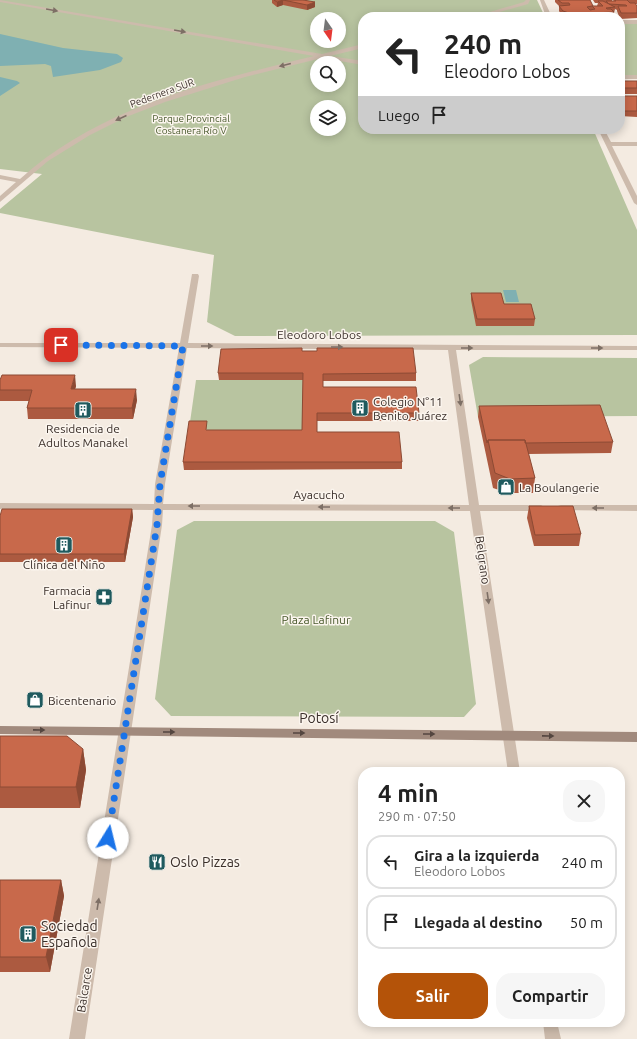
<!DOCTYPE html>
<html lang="es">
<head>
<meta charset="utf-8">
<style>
  body { margin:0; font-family:Ubuntu,sans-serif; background:#f6f6f6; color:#222; height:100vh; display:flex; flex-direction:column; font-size:15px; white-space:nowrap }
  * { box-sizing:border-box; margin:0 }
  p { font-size:13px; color:#767676 }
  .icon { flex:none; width:22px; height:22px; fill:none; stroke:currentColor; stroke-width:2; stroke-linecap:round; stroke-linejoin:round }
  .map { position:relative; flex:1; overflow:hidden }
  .side { position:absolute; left:358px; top:767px; width:267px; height:260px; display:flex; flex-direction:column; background:#fff; border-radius:16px; box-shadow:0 2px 10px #0003 }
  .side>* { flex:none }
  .banner { position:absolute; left:358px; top:12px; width:267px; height:122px; border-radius:16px; box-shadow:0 2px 10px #0003; background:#fff; color:#222; overflow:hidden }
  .needle { width:26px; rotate:166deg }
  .fabs { position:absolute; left:310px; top:12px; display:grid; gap:8px }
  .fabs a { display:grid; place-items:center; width:36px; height:36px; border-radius:50%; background:#fff; box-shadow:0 2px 10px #0003; font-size:20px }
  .pin { position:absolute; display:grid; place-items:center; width:34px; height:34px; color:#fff; margin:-17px; border-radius:8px; box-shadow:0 2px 6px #0006 }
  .me { position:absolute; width:44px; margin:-22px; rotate:9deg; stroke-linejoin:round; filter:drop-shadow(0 0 3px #0008) }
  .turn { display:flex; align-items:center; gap:14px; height:84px; padding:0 20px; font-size:18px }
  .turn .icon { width:52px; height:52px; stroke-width:2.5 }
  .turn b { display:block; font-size:28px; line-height:34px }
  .then { display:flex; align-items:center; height:38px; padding:0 20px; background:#0003; gap:8px; font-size:15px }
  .round { display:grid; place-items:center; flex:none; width:42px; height:42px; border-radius:16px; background:#f6f6f6 }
  .head { display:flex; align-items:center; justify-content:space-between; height:68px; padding:0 20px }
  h1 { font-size:24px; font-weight:700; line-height:30px }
  .cta { display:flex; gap:8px; margin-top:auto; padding:8px 20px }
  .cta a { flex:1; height:46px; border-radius:16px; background:#b45309; color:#fff; font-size:16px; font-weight:700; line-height:46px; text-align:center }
  .cta a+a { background:#f6f6f6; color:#222 }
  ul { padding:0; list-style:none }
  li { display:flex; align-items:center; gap:12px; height:54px; margin:0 8px 6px; padding:0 12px; border:2px solid #e0e0e0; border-radius:16px }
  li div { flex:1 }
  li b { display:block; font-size:15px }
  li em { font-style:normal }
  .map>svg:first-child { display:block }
  .green { fill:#b8c4a0; fill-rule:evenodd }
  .water { fill:#7fb0b2 }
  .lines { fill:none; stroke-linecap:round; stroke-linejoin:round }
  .minor { fill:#cdbbac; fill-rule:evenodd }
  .secondary { fill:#a18a7d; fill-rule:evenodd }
  .wall { fill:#ac5a40 }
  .shaded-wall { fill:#8c4a34 }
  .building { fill:#c8694b; stroke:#8c4a34; fill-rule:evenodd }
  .oneway { fill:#7d6f65 }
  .oneway2 { fill:#544640 }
  .route { stroke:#1a73e8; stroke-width:7; stroke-dasharray:0 12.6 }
  .labels { text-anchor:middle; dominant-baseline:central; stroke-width:3; stroke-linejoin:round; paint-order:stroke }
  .far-street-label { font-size:10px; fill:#3b302b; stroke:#fbf5ee }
  .far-park-label { font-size:10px; fill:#4a5a2e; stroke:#fbf5ee }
  .street-label { font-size:12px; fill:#3b302b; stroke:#fbf5ee }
  .poi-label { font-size:12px; fill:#3b302b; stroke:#fbf5ee; text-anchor:start }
  .park-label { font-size:12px; fill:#4a5a2e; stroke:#fbf5ee }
  .near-street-label { font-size:14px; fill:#3b302b; stroke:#fbf5ee }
  .near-poi-label { font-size:14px; fill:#3b302b; stroke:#fbf5ee; text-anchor:start }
</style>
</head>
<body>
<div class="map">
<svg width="637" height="1039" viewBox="0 0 637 1039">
  <rect width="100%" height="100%" fill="#f4ebe1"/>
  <path class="green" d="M0,0H537L545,17H363V129H593L637,230V335L235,336L207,322L214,255L0,213V209L42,174L0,169ZM317,19H339V41H317ZM317,63H339V85H317ZM317,107H339V129H317Z
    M620,24H637V75H620Z
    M483,357L637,358V416L478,417L469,365Z
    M196,380H303L302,437H207V429H189Z
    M194,521H435L454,532L476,704L464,717L171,716L155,699L177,530Z"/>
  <path class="water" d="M0,34L63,48L117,54L123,58L121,62L100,70L53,77L51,66L45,64L0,66Z
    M0,77L17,81L20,83L0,96Z
    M503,290H516L519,302H506Z"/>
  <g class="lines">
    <path class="minor" d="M0,0L322,54L363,44V48L330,56L363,61V65L322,58L245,77L165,102L126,117L90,135L48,161L0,202V196L16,182L0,179V175L20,179C101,106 212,81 314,56L0,2Z
      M526,0H530L528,4L482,17H473L524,2Z
      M540,0H544L552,17H546Z
      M620,20H637V24H620Z
      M620,75H637V79H620Z
      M598,129H604L611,142H637V146H612L637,196V205L634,203Z
      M192,274H198L199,276L188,343L637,346V350H456L479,505H541L546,508L541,511H480L520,772H508L470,511L163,510L162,525L85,1039H69L152,525L153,510L0,509V503L154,504L155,484L179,348L0,347V343H180ZM187,348L448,350L469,505L163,504L165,484Z
      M561,505H637V511L558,510L556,508L558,506Z
      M543,1022H557L561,1039H545Z"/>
    <path class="secondary" d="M0,726L637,732V742L0,734Z"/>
  </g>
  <path class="wall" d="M272,0H303L315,7L307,10L283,5L277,7L272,3Z
    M555,0H575V1L593,6H597L598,3H595L593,0H612V1H613L614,0H637V4H635L637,6V18L620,19L617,11V10L615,9L613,17H564L562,16L559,11V6L555,2Z
    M620,81H637V94H622L620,91Z
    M620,96H637V117L620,116Z
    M471,293L504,304L535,319L534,326H476L471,300Z
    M302,351L416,373V381H323V387L419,413V421H317V432L402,462V469L184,470L183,462L208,430H302L303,380H219L218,373Z
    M0,380L76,386L75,389L137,400L133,419H28L27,408L29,401H0Z
    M479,406L613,442L611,453L528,454L535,478L533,493H508L493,488L478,417Z
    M529,506L581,534L579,546H534L527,518Z
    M132,509L133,517L125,562H0V516Z
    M0,736L83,749L86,770L80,808H0Z
    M0,880H61L64,896L50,972H0Z"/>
  <path class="shaded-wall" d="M283,0V5L277,7V2Z
    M315,2V7L307,10V5Z
    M75,375L76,386L72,400L71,389Z
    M136,389L137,400L133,419L132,408Z
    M132,509L133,517L125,562L124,554Z
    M83,749L86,770L80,808L76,787Z
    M61,880L64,896L50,972L46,957Z"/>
  <path class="building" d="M274,0H283L277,2Z
    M283,0H303L315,2L307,5Z
    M558,0H590L593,6H592H603L598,1H603L615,7L606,8L607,9H611L614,12L572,14L563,11L559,6L570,5L569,3H562ZM592,6L595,9L590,10L587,7Z
    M615,0H627L630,3H635L637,6V13H621L618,6H627L626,5L609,4L606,1H616Z
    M620,81H637V88H623L620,84Z
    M620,96H637V111H620Z
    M471,293H501L504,304H531L535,319H477Z
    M302,348V351H317V348H413L416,373L323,374V387H416L419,413H317V432H399L402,462H183L189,421H207L206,430H302L303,373H218L221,349Z
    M2,375H75L71,389H136L132,408H27L32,390H0V380Z
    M600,405L613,442L525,443V440H488L487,443L479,406Z
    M488,440H525L535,478L510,479L495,473Z
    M529,506H573L581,534L535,535Z
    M2,509H132L124,554H0V516Z
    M0,736H67L83,749L76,787H0Z
    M0,880H61L46,957H0Z"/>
  <defs><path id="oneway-solid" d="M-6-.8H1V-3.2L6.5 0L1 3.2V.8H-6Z"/></defs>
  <g class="oneway">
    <use href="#oneway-solid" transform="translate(52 10) rotate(10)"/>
    <use href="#oneway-solid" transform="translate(180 31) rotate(10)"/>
    <use href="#oneway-solid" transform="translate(285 65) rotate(166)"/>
    <use href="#oneway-solid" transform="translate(121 118) rotate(156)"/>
    <use href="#oneway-solid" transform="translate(207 346)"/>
    <use href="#oneway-solid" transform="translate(337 347)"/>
    <use href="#oneway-solid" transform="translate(467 348)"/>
    <use href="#oneway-solid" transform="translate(597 348)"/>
    <use href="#oneway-solid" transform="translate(460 400) rotate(82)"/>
    <use href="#oneway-solid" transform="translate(194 506) rotate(-180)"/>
    <use href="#oneway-solid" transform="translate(324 507) rotate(-180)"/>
    <use href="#oneway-solid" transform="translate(454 508) rotate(-180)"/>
    <use href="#oneway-solid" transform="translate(598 508) rotate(180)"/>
    <use href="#oneway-solid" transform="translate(488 598) rotate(82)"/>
    <use href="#oneway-solid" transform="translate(98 904) rotate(-81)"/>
  </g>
  <g class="oneway2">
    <use href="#oneway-solid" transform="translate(39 730) rotate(1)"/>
    <use href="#oneway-solid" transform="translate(169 732)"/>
    <use href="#oneway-solid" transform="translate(299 733)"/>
    <use href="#oneway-solid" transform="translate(429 734)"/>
    <use href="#oneway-solid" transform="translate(548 736) rotate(1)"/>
  </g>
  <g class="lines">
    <path class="route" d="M61,345L183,346L160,484L157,525L108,838"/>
  </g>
  <defs>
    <symbol id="building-square" viewBox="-11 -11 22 22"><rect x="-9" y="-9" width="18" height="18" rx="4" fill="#1f5a5e" stroke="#fbf5ee"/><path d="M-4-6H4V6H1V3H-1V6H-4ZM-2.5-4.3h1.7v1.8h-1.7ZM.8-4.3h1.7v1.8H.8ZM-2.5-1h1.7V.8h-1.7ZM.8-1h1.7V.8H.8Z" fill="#fff"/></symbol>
    <symbol id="shop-square" viewBox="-11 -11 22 22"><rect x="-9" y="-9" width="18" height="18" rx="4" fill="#1f5a5e" stroke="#fbf5ee"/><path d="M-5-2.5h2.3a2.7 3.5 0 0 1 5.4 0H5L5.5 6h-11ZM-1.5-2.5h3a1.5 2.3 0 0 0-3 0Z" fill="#fff"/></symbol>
    <symbol id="pharmacy-square" viewBox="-11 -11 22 22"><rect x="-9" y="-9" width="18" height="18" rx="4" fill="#1f5a5e" stroke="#fbf5ee"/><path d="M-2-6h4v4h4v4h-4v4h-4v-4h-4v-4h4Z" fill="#fff"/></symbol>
    <symbol id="restaurant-square" viewBox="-11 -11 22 22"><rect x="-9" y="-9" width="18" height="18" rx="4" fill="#1f5a5e" stroke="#fbf5ee"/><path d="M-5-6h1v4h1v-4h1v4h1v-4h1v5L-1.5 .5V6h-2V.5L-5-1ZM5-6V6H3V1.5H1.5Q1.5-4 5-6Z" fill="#fff"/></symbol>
  </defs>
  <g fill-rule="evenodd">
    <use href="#building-square" x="350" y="398" width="20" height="20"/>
    <use href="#building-square" x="73" y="400" width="20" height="20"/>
    <use href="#shop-square" x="496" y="477" width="20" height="20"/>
    <use href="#building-square" x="54" y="535" width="20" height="20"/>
    <use href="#pharmacy-square" x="94" y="587" width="20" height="20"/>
    <use href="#shop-square" x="25" y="690" width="20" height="20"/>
    <use href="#restaurant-square" x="147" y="852" width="20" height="20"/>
    <use href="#building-square" x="18" y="924" width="20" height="20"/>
  </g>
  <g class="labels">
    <g class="far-street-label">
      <text transform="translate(162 93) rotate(-20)">Pedernera SUR</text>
    </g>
    <g class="far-park-label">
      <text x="191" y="118">Parque Provincial<tspan x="191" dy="12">Costanera Río V</tspan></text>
    </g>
    <g class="street-label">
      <text x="319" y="334">Eleodoro Lobos</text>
      <text x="319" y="494">Ayacucho</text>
      <text transform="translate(483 560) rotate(82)">Belgrano</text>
      <text transform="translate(84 990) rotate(-81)">Balcarce</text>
    </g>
    <g class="poi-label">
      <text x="373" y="401">Colegio N°11<tspan x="373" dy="14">Benito Juárez</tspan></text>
      <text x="83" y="428" text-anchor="middle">Residencia de<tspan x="83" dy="14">Adultos Manakel</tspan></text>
      <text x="519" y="487">La Boulangerie</text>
      <text x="64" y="564" text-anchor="middle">Clínica del Niño</text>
      <text x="91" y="590" text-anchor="end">Farmacia<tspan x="91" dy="14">Lafinur</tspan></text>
      <text x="48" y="700">Bicentenario</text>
    </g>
    <g class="park-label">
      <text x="316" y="619">Plaza Lafinur</text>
    </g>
    <g class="near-street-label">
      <text x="319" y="718">Potosí</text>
    </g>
    <g class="near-poi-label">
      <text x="170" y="862">Oslo Pizzas</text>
      <text x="41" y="926">Sociedad<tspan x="41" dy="16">Española</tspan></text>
    </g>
  </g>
</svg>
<div class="fabs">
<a><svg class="needle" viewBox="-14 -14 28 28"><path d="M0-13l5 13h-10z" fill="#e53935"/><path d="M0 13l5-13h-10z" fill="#767676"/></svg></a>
<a><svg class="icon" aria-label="search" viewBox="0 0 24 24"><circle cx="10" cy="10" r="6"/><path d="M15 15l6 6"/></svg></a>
<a><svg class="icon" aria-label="layers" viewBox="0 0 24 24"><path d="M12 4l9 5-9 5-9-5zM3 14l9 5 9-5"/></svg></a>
</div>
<div class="pin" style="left:61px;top:345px;background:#d93025"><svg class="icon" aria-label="arrive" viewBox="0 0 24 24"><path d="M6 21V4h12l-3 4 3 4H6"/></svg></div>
<svg class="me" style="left:108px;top:838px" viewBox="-20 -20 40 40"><circle r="19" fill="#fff"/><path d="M0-13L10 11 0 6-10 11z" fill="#1a73e8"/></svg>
<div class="banner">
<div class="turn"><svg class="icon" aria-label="left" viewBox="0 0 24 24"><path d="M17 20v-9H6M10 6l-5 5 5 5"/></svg><div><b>240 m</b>Eleodoro Lobos</div></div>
<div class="then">Luego<svg class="icon" aria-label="arrive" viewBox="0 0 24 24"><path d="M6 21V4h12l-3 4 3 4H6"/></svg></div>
</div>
<section class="side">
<div class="head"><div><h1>4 min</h1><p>290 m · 07:50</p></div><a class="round"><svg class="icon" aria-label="close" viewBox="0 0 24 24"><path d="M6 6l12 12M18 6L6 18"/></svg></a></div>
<ul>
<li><svg class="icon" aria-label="left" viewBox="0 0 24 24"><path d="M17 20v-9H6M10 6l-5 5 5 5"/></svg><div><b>Gira a la izquierda</b><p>Eleodoro Lobos</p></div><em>240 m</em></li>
<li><svg class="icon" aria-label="arrive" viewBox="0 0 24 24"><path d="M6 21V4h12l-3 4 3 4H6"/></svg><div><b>Llegada al destino</b></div><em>50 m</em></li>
</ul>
<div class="cta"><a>Salir</a><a>Compartir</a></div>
</section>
</div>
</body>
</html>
